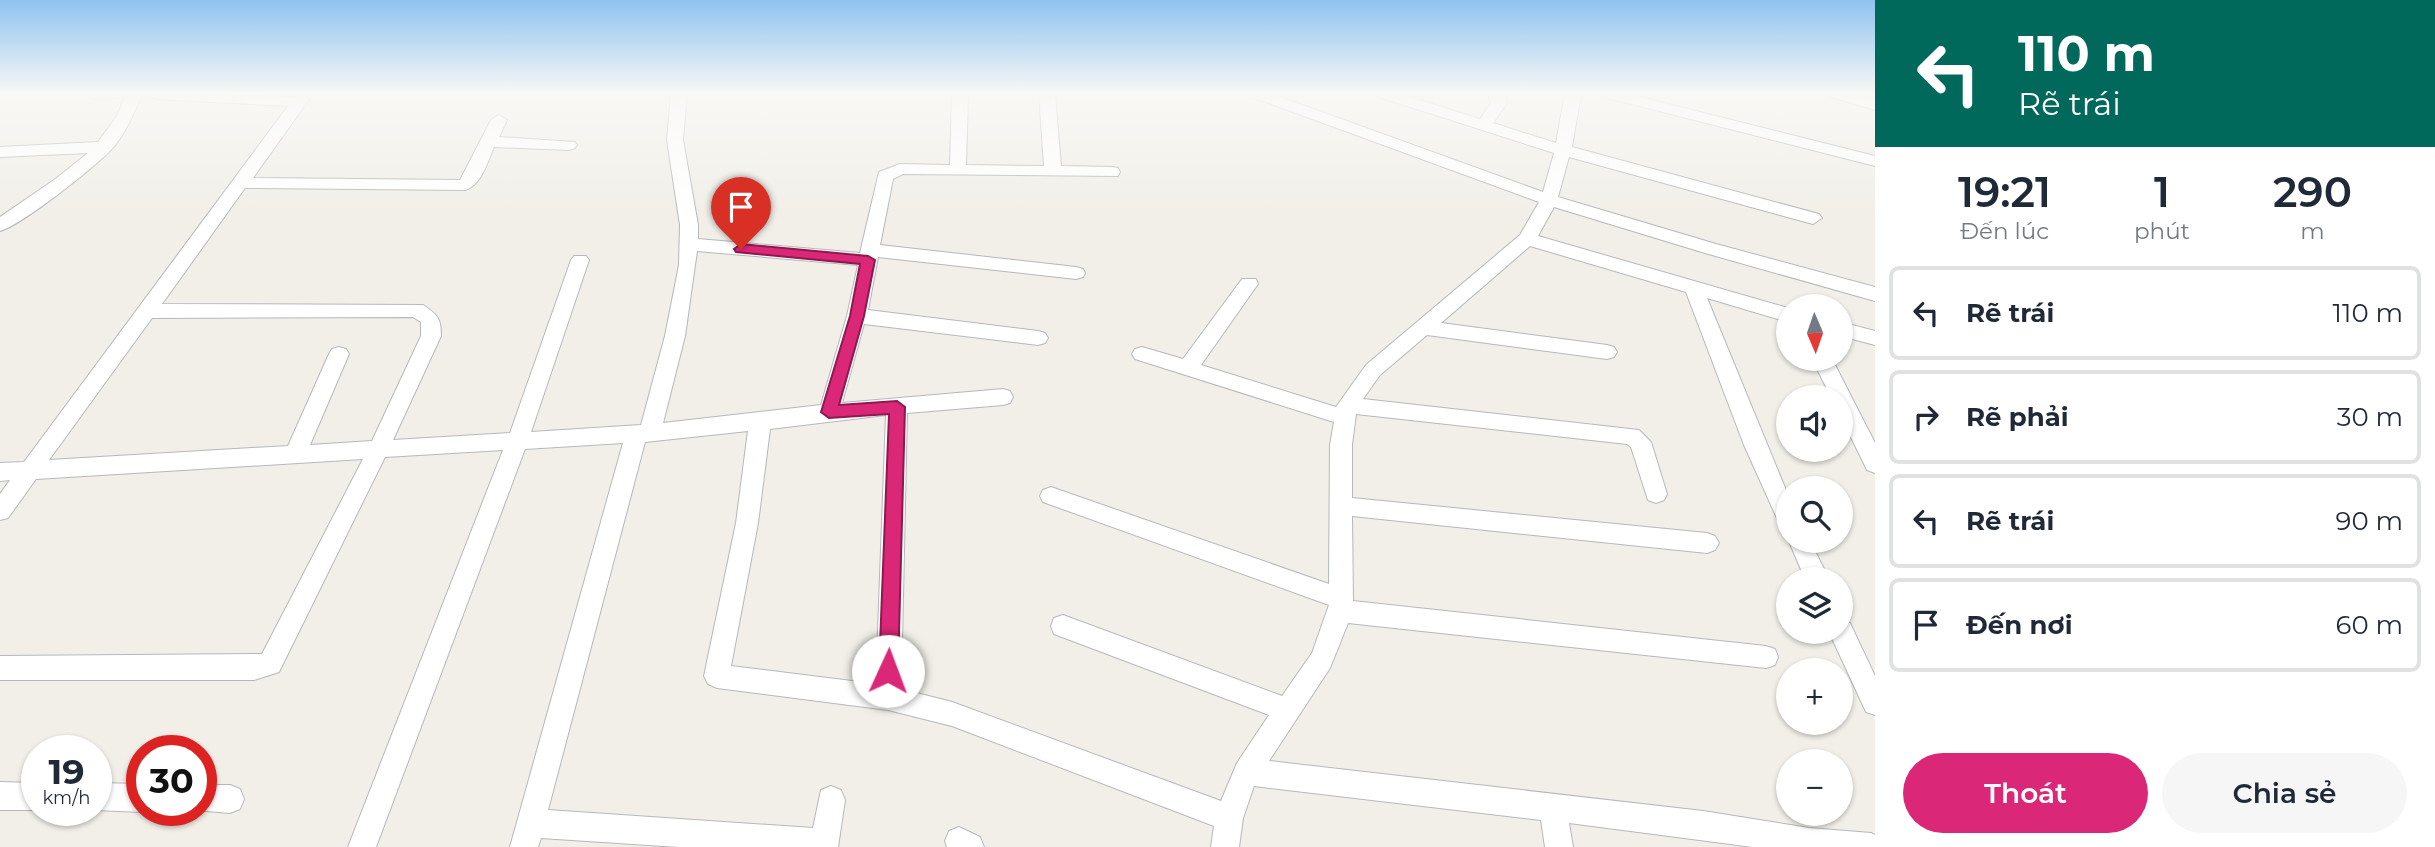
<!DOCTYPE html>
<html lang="vi">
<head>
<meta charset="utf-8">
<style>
  body { margin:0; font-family:Montserrat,sans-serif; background:#f6f6f7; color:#1f2937; height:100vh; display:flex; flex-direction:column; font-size:26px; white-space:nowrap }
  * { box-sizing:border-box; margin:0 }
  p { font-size:23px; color:#747a83 }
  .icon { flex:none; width:38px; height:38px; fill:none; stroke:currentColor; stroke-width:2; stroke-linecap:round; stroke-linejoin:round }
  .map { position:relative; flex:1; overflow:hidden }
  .side { display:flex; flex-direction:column; background:#fff; width:560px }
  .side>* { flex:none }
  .hud { background:#00695c; color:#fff; overflow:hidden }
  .needle { width:46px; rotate:178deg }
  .controls { position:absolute; left:1776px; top:294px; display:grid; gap:14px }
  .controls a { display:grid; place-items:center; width:77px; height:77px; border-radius:50%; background:#fff; box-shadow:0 2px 5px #0004; font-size:35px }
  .speed { position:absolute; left:21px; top:735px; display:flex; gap:14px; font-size:35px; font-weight:700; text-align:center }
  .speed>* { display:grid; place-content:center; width:91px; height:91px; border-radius:50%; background:#fff; box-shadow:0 2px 5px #0004; line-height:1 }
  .speed small { font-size:18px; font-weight:400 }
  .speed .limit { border:10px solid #d22; background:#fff; color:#111 }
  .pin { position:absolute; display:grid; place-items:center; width:60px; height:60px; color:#fff; margin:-72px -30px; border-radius:50% 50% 50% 0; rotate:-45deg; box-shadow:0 0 7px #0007 }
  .pin .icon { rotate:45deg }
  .me { position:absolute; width:77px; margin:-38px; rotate:2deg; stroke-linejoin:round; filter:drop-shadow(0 0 5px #0008) }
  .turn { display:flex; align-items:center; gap:24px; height:147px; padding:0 28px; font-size:32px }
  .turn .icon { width:91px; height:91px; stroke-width:2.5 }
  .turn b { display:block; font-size:49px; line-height:60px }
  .eta { display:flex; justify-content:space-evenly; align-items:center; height:119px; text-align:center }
  .eta b { font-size:42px; font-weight:600; line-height:49px }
  .primary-button { display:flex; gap:14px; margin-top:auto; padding:14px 28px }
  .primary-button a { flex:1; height:80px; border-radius:42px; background:#db2777; color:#fff; font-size:28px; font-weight:600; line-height:80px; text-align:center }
  .primary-button a+a { background:#f6f6f7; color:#1f2937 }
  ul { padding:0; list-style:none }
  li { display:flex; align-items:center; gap:21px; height:94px; margin:0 14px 10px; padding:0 14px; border:4px solid #e0e1e3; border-radius:10px }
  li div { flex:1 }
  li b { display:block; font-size:26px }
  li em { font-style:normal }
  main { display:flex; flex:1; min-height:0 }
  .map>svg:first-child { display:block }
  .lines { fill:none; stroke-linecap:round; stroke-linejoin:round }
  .minor-casing { stroke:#b5b8bc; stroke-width:2 }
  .minor { fill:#fff; fill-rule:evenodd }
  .route { fill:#db2777; stroke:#8e194d; stroke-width:2 }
</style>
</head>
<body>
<main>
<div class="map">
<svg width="1875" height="847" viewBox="0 0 1875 847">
  <rect width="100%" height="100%" fill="#f1efe8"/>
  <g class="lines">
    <defs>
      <path id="minor" d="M86,94H142C134,113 124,137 110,151C93,168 22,225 0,231V217L54,180L88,153L0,157V147L98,142L117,116L125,97L94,99Z
        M147,94L295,97L297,94H313L253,178L460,180L491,120L499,115L507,120L499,137L575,142L577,145L575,148L569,150L494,147C488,161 481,186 465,190L245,188L162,304L423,305C438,315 441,318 441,336L393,440L510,433L571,260L574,256H586L589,260L531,432L641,425L665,336L679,265L680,225L667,140L671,94H687L683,140L698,225V239L860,253L879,172L900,164L950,165L952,94H968L966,165L1044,166L1039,94H1055L1061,166L1112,167L1118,168L1120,172L1118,176L903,174L893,179L880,245L1076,267L1083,269L1085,273L1083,277L1076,279L878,257L868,310L1038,331L1045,333L1048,338L1045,343L1038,345L864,324L842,403L1003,389L1010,391L1013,397L1010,403L1003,405L907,413L901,689L952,702L1221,801L1237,763L1269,715L1054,634L1051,626L1054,618L1063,615L1282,696L1312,653L1329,605L1043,502L1040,496L1043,490L1051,487L1329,584L1330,445L1334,422L1135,359L1132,354L1135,349L1142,347L1183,359L1242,279H1256L1258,284L1201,365L1336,407L1366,365L1520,235L1539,202L1252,97L1249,94H1272L1543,192L1554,153L1379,97L1376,94H1400L1480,119L1491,103L1488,94H1504L1507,103L1493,123L1556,143L1565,94H1581L1572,147L1819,214L1822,218L1813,224L1569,157L1558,197L1716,244L1875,287V301L1705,253L1554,207L1538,236L1788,308V322L1707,298L1788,495V527L1780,525L1744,445L1686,292L1530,246L1441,323L1607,345L1614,347L1617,352L1614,357L1607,359L1427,335L1380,375L1363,399L1639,430L1651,442L1667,494L1664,500L1656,503L1648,500L1631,447L1627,444L1356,414L1352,445V498L1707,533L1715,536L1719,543L1715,550L1707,553L1352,516L1353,601L1766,646L1775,649L1778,657L1775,665L1766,668L1348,623L1330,668L1269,761L1703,811L1809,828L1871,833L1875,835V847H1753L1569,823L1573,847H1545L1541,820L1254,786L1243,818L1239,847H1211L1214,826L952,726L888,710L717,688L708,684L704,676L736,523L748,431L645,442L548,810L813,828L821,790L831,786L841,790L845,800L838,847H679L541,838L538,847H510L623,443L525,449L376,847H348L503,450L385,457L279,672L254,680H0V656L262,654L363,459L36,479L8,518L0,520V494L10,480L0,481V463L24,462L288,106L155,99ZM697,251L858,265L847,316L821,405L663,423L685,336ZM413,317L421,322V336L372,441L310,445L349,354L346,349L339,347L332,349L329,354L288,446L49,460L152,318ZM886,415L876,684L731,666L758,523L770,429Z
        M1601,94H1628L1875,156V166L1604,97Z
        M1828,94H1853L1875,100V110L1831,97Z
        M1841,322L1875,331V345L1841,336Z
        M1812,359H1832L1875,443V473L1867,470L1841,417V397H1831Z
        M1788,539L1810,541L1829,579H1805Z
        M1841,620L1850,623L1875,676V715L1866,712L1829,632H1841Z
        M0,782L37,783L38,810H0Z
        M96,783L142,784V810H145L142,812L95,810Z
        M201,785H230L240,789L244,799L240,809L230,813L195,810H201Z
        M959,827L980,837L984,847H947L945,841L949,831Z"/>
    </defs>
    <use href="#minor" class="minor-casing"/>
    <use href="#minor" class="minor"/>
  </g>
  <linearGradient id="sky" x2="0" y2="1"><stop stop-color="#8fc3f1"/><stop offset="0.44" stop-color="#f9f8f5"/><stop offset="1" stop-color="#f9f8f5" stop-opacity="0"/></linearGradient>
  <rect width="1875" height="213" fill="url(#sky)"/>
  <path class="route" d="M741,244L868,256L875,260L864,316L839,405L897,401L905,407L898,671L895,678L888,680L882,678L879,671L889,414L829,418L821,412L850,316L860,264L736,252L734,249Z"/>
</svg>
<div class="controls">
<a><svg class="needle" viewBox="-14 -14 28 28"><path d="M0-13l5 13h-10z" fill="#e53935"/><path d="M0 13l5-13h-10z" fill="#747a83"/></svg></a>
<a><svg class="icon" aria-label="sound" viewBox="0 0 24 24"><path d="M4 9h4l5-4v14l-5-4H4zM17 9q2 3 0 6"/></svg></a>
<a><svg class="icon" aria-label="search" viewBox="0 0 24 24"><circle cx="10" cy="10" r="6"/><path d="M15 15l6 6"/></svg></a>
<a><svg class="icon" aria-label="layers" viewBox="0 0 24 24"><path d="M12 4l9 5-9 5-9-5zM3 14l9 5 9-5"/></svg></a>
<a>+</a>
<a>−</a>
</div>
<div class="speed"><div>19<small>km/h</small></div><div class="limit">30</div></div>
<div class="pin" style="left:741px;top:249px;background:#d93025"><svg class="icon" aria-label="arrive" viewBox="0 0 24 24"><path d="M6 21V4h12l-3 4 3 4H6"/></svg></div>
<svg class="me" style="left:888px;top:671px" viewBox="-20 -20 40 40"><circle r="19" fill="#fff"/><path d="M0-13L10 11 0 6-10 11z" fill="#db2777"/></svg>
</div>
<section class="side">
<div class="hud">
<div class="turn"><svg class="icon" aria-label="left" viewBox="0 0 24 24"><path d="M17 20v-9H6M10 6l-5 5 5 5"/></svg><div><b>110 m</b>Rẽ trái</div></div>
</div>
<div class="eta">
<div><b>19:21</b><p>Đến lúc</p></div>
<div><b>1</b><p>phút</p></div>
<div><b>290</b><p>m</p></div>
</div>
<ul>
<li><svg class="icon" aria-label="left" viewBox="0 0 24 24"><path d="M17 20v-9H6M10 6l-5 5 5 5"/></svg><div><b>Rẽ trái</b></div><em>110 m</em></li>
<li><svg class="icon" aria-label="right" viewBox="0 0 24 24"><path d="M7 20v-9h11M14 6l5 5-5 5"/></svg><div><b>Rẽ phải</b></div><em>30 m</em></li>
<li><svg class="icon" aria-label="left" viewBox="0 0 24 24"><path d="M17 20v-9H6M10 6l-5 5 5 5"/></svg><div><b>Rẽ trái</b></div><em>90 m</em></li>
<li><svg class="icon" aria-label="arrive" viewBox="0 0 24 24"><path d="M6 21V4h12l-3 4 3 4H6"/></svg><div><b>Đến nơi</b></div><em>60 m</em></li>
</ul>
<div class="primary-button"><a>Thoát</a><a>Chia sẻ</a></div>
</section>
</main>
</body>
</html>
